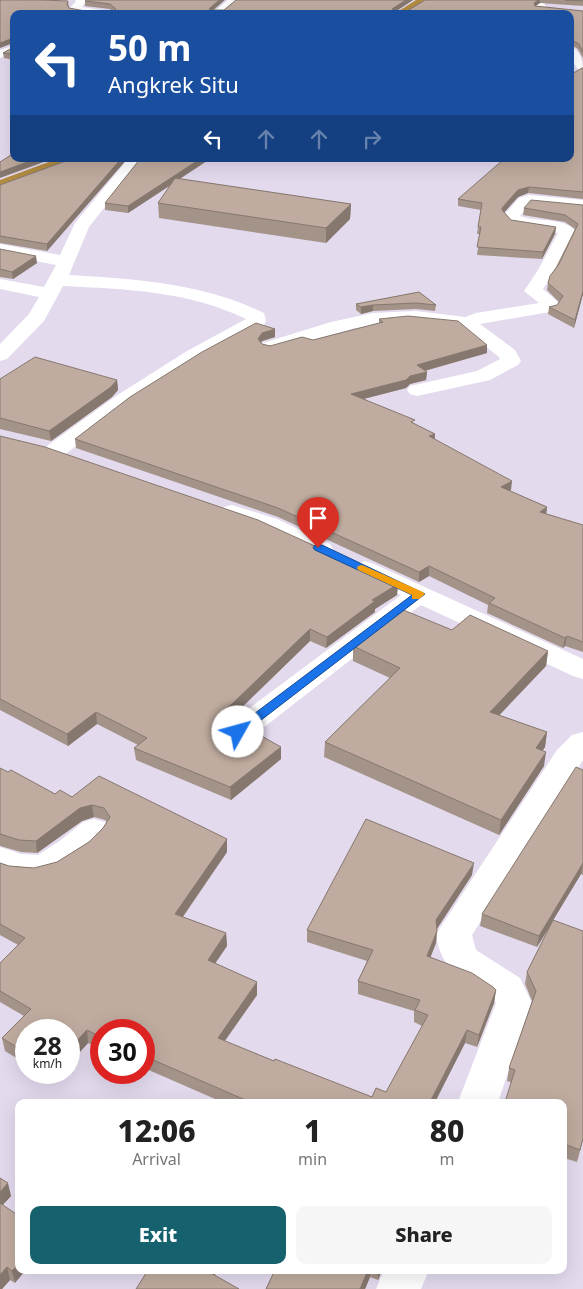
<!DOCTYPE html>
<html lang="en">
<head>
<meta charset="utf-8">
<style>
  body { margin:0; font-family:"Noto Sans",sans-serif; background:#f6f6f6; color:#222; height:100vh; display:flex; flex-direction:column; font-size:19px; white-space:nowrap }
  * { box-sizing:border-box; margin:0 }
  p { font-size:16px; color:#767676 }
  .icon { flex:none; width:28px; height:28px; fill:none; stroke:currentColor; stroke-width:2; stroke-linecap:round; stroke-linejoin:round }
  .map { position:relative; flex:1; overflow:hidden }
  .side { position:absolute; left:15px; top:1099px; width:552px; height:175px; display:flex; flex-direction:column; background:#fff; border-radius:10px; box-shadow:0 5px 20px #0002 }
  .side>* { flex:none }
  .top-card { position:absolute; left:10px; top:10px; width:564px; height:152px; border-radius:10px; box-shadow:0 5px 20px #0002; background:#1a4fa0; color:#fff; overflow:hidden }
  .speed { position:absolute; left:15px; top:1019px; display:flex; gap:10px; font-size:25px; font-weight:700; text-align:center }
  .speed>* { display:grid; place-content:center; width:65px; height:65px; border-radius:50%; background:#fff; box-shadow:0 5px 20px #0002; line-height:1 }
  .speed small { font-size:12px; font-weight:400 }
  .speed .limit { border:8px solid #d22; background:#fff; color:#111 }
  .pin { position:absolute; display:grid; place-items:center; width:42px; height:42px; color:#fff; margin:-51px -21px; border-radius:50% 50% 50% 0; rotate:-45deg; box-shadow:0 0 5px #0007 }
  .pin .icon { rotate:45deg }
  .me { position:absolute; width:55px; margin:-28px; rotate:52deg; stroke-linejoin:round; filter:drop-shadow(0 0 4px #0008) }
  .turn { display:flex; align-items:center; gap:18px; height:105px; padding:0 15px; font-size:22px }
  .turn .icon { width:65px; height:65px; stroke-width:2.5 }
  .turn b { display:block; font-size:35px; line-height:42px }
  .lanes { display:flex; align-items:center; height:48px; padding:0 15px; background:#0003; justify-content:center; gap:25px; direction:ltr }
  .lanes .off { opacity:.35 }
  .eta { display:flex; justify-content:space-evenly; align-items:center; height:85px; text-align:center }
  .eta b { font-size:30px; font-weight:800; line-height:35px }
  .primary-button { display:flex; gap:10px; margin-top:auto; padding:10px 15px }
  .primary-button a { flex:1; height:58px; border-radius:10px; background:#16616e; color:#fff; font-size:20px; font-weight:800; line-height:58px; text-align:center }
  .primary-button a+a { background:#f6f6f6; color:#222 }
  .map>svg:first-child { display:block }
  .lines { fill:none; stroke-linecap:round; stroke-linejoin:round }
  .minor { fill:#fff; fill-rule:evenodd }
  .highway { fill:#b38c41; fill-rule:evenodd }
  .wall { fill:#a49389 }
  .shaded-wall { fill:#86786f }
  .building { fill:#bfab9f; stroke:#86786f }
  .route { fill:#1a73e8; stroke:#114b97 }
  .slow { fill:#f59e0b }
</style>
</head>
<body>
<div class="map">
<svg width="583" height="1289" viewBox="0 0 583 1289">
  <rect width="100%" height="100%" fill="#e3daee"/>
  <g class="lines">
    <path class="minor" d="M75,0H87L82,7L109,11L114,14H85L70,11L69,9L76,1Z
      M228,0L238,1L223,14H211Z
      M533,0H543L549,14H538Z
      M14,45V52L0,58V50Z
      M570,46C581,50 583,62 583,72L579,71L570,58Z
      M128,159H143L89,227L69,275C136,279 202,283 264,313L266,321L264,325L201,359L130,404L63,456L55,458L47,456L44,451L47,446L116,396L187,351L246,319C189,291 125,289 63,286L44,321L7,359L0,361V344L29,314L39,297L0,289V279L44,287L56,265L0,254V244L60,255L75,223Z
      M529,195L583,200V210L530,205L520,216C534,222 565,217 575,231L556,270L543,289L560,304L555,311L480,324L515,350L521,361L518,365L490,380L417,396L410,394L407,390L410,386L477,371L500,359L499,357L462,328L408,322L355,328L270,353L263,351L260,347L263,343L331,322L373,313L416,311L465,317L476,313L539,303L524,291L538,270L558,233L511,225L503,216L519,198Z
      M232,505L277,519L330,544L333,549L330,554L321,556L312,554L259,529L224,517L220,512L224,507Z
      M365,561L374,564L583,659V679L573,676L421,605L249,739L238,742L227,739L223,732L227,725L401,595L356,574L352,569L356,564Z
      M583,732V760L472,935L476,950L520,978L532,1003L498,1102H458L496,1003L493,998C464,979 441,972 436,934L557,750L572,735Z
      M94,819L105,822L110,830C105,839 97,846 89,853C63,875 33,887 0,873V847L21,854L38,855L61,840L83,822Z
      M384,1270H429L421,1289H376Z"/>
    <path class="highway" d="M416,0H429L407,14H394Z
      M57,159H77L75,162L0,190V180Z"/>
  </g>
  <path class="wall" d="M236,0H413L396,11H407L425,0H583V6L540,3L536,6L583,11V58L578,49L570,44V14H14V44L0,1H68L69,8L85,11H112L110,9L85,6V1L212,10H224Z
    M14,47V60L4,58L3,53Z
    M583,68V199L528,193L518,197L504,212L511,220L556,227L555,234L542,259L477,255L480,234H477L478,227L481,210L458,206V199L570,159Z
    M71,159H127L47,251L0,243V185Z
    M180,179L351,204L350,219L326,243L159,218L158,203L171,185L128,213L105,210V203Z
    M583,205V294L574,328L548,314L549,307L557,305L559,302L547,290L548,283L575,229L565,222L523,215L524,208Z
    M0,249L37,263L13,279L0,277Z
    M419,292L436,305L435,311L416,309L373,311L361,314L356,310V304Z
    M379,319L487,353L425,371L427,372L426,380L410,384L406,388L364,399L435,434V439L511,490L510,491L547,507L546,514L583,525V652L565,646L563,648L487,613L488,605L429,576L419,582L278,517L76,448L75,439L275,329V337L262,341L261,343L262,344L270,346L313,340L379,324Z
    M0,379L117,380L118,390L112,397L51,441L0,429Z
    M0,436L398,584L397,595L375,609V612L326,648L310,641L233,716L223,723L226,729L281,759L231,800L136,760L134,748L138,745L97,724L68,746L0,710Z
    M452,630L548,651L546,666L499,715L547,732L545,747L543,750L544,766L499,835L324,757L325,742L390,678L353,661V646Z
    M0,768L55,794L72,797L227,839V852L183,917L226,933L227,946L215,964L257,995L225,1041L274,1061L372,1097L386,1092L422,1026L414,1022V1011L358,994V981L367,961L307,942V930L472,875L437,929L436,943L430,957L496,990L494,1003L477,1047L465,1043L435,1102H222L144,1068V1030H101V1049L88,1043L69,1064V1030H26V1064L5,1051L2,1038L24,1016L0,1002V963L18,945L0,935V863L9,866L34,868L57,862L89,842L103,828L107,822L105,820L94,817L82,821L37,853L21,852L0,846Z
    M583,770V875L581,874L553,920L583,1140L577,1162L564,1158V1102L507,1081L509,1068L532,1001L525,984L527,972L551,925L537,947L480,926L482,914Z
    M40,1072H61L54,1081Z
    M0,1178L11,1196L2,1205L15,1283L10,1280L2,1289H0Z
    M275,1270H382L378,1280L370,1277L365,1289H266Z"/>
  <path class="shaded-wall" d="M219,0H225L210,13V8Z
    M406,0H413L392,14V9Z
    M538,0H540V3L533,7L534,3Z
    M13,38V43L0,48V43Z
    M35,159H52L0,178V172Z
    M121,159H127L47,251V244Z
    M200,159H210L128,213V206Z
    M529,187L528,193L518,197L502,215V208L518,190Z
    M351,204L350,219L326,243V228Z
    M556,227L555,234L542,259L543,252Z
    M36,256L37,263L13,279L12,272Z
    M583,291V294L574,328L575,320Z
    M373,305V311L361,314V307Z
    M275,329V337L262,341L258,347V339L262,333Z
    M487,345V353L416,373L417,365Z
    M427,372L426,380L410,384L406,388L351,402V394L410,376Z
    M117,380L118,390L112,397L51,441L49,431Z
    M435,434L434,443L429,436Z
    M512,481L511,490L500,496L501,487Z
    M547,507L546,516L540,512Z
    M429,566V576L419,582V572Z
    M398,584L397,595L375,609V612L326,648L327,637L372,600Z
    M310,629V641L233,716L223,723L224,727L221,733L220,713Z
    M567,636L565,646L563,648L565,638Z
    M548,651L546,666L489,726L490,712Z
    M96,712L97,724L68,746L67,734Z
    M547,732L545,747L534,763L536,748Z
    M281,747V759L231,800L230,787Z
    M546,752L544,766L499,835L501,820Z
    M92,805L94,817L82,821L37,853L36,841L80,808Z
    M227,839V852L176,926L175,914Z
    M474,863L472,875L434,933L436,920Z
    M583,863L581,874L537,947L539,936Z
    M437,931L436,943L426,969L427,956Z
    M226,933L227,946L208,973V960Z
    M257,982V995L218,1050V1038Z
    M496,990L494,1003L477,1047L479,1035Z
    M87,1030L88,1043L69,1064V1049Z
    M467,1030L465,1043L435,1102H430Z
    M52,1072H61L54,1081Z
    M8,1183L11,1196L0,1208V1192Z
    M19,1263V1270H26L15,1283L12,1271Z
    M7,1267L10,1280L2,1289H0V1275Z
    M209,1270H215V1275L209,1284Z
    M368,1270H370V1277L365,1289H360Z
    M378,1270H382L378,1280Z"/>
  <path class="building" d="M1,0H42L68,1L67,4L69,8L85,11H114L116,9L110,4L85,1L86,0H219L210,8L209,10H224L236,0H406L392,9L394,11H407L425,0H538L534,3L535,6L583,11V52L579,44L570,39V41V14H14V39L13,38L0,43V1Z
    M565,0H583V1Z
    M14,47V54L3,53Z
    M582,68H583V192L529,187L518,190L502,208V210L511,220L556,227L543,252L477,247L481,227H478L482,203L458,199L504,159H570V75Z
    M14,153V159H35L0,172V162Z
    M71,159H121L47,244L0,236V185Z
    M140,159H200L128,206L105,203Z
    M175,178L351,204L326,228L158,203Z
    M531,200L583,205V291L575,320L549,307L557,305L563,296L548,283L550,276L559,264L578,224L565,215L524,208Z
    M0,249L36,256L12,272L0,269Z
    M419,292L436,305L416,303L373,305L361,307L356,304Z
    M408,316L458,321L487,345L417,365L427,372L410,376L406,380L351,394L415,420L411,422L435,434L429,436L512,481L501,487L547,507L540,512L583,525V642L567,636L565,638L489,603L495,598L429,566L419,572L278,508L75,439L130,397L202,352L256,323L275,329L262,333L258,339L262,344L270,346L302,337L313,340L383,322L379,319Z
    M35,357L117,380L111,387L49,431L0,418V379Z
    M0,436L45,447L258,520L398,584L372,600L375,601L327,637L310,629L232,704L220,713L223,715L221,721L226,729L237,732L249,729L281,747L230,787L134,748L147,738L96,712L67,734L0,699Z
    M401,609L452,630L470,615L548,651L490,712L547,732L536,748L546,752L501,820L325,742L400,668L353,646Z
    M576,767L583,770V863L539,936L482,914Z
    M0,768L8,772L11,770L55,794L60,790L72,797L99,776L227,839L175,914L226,933L208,960L257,982L218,1038L274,1061L275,1059L372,1097L376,1088L386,1092L428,1015L415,1010L420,1000L358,981L373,950L307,930L366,819L474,863L436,920L437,931L427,956L472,973L493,987L496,990L479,1035L467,1030L430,1102H250L144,1056V1030H101V1037L87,1030L69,1049V1030H26V1053L2,1038L31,1009L0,991V963L25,938L0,924V863L9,866L34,868L57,862L89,842L103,828L110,817L104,808L92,805L80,808L36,841L19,840L0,834Z
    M553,920L583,931V1138L580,1150L564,1144V1102H505L515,1070L509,1068L536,991L527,972Z
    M0,1178L8,1183L0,1192Z
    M0,1203L19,1216V1263L12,1271L7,1267L0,1275Z
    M148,1270H209V1272L239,1289H136Z
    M275,1270H368L360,1289H266Z"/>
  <path class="route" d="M315,545H322L425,594L243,734H234L232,732L234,729L412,595L315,550L313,548Z"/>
  <path class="slow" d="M362,565L423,592L425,594L419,599H412V595L358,570L357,568L358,566Z"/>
</svg>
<div class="speed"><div>28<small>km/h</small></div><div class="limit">30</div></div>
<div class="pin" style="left:318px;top:548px;background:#d93025"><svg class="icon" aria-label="arrive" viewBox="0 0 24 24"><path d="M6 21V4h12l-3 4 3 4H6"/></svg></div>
<svg class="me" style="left:238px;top:732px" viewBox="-20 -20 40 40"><circle r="19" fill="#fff"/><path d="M0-13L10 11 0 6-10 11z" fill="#1a73e8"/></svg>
<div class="top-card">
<div class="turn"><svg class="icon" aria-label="left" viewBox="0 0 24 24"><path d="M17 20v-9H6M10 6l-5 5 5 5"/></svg><div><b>50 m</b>Angkrek Situ</div></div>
<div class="lanes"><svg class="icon" aria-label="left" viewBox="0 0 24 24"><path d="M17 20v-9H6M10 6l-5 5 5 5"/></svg><svg class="icon off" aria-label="ahead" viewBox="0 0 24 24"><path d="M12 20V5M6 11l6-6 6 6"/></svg><svg class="icon off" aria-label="ahead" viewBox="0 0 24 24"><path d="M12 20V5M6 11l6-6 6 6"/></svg><svg class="icon off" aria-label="right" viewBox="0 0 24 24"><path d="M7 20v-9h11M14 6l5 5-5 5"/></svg></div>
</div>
<section class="side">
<div class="eta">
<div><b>12:06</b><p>Arrival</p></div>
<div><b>1</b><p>min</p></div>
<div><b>80</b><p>m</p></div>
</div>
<div class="primary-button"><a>Exit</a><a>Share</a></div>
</section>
</div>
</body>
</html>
